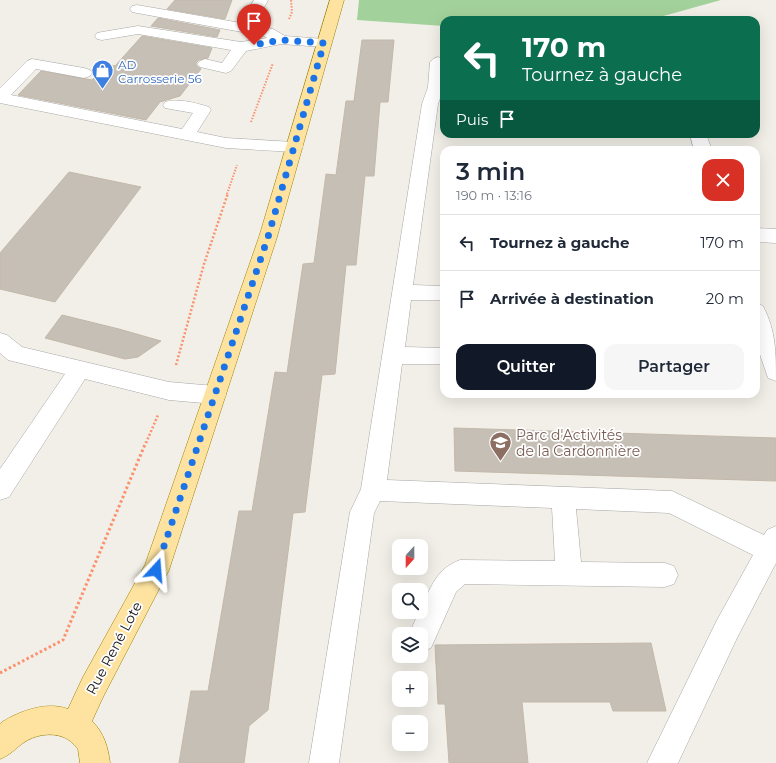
<!DOCTYPE html>
<html lang="fr">
<head>
<meta charset="utf-8">
<style>
  body { margin:0; font-family:Montserrat,sans-serif; background:#f6f6f7; color:#1f2937; height:100vh; display:flex; flex-direction:column; font-size:15px; white-space:nowrap }
  * { box-sizing:border-box; margin:0 }
  p { font-size:13px; color:#747a83 }
  .icon { flex:none; width:22px; height:22px; fill:none; stroke:currentColor; stroke-width:2; stroke-linecap:round; stroke-linejoin:round }
  .map { position:relative; flex:1; overflow:hidden }
  .panel { position:absolute; left:440px; top:146px; width:320px; height:252px; display:flex; flex-direction:column; background:#fff; border-radius:12px; box-shadow:0 4px 16px #0002 }
  .panel>* { flex:none }
  .hud { position:absolute; left:440px; top:16px; width:320px; height:122px; border-radius:12px; box-shadow:0 4px 16px #0002; background:#0b6e4f; color:#fff; overflow:hidden }
  .needle { width:26px; rotate:201deg }
  .tools { position:absolute; left:392px; top:539px; display:grid; gap:8px }
  .tools a { display:grid; place-items:center; width:36px; height:36px; border-radius:8px; background:#fff; box-shadow:0 4px 16px #0002; font-size:20px }
  .pin { position:absolute; display:grid; place-items:center; width:34px; height:34px; color:#fff; margin:-41px -17px; border-radius:50% 50% 50% 0; rotate:-45deg; box-shadow:0 0 4px #0007 }
  .pin .icon { rotate:45deg }
  .me { position:absolute; width:44px; margin:-22px; rotate:19deg; stroke-linejoin:round; filter:drop-shadow(0 0 3px #0008) }
  .turn { display:flex; align-items:center; gap:14px; height:84px; padding:0 16px; font-size:18px }
  .turn .icon { width:52px; height:52px; stroke-width:2.5 }
  .turn b { display:block; font-size:28px; line-height:34px }
  .then { display:flex; align-items:center; height:38px; padding:0 16px; background:#0003; gap:8px; font-size:15px }
  .round { display:grid; place-items:center; flex:none; width:42px; height:42px; border-radius:12px; background:#f6f6f7 }
  .summary { display:flex; align-items:center; justify-content:space-between; height:68px; padding:0 16px }
  h1 { font-size:24px; font-weight:600; line-height:30px }
  .cta { display:flex; gap:8px; margin-top:auto; padding:8px 16px }
  .cta a { flex:1; height:46px; border-radius:12px; background:#111827; color:#fff; font-size:16px; font-weight:600; line-height:46px; text-align:center }
  .cta a+a { background:#f6f6f7; color:#1f2937 }
  ul { padding:0; list-style:none }
  li { display:flex; align-items:center; gap:12px; height:56px; padding:0 16px; border-top:1px solid #e0e1e3 }
  li div { flex:1 }
  li b { display:block; font-size:15px }
  li em { font-style:normal }
  .map>svg:first-child { display:block }
  .forest { fill:#a3d19b }
  .building { fill:#c6bfb6; stroke:#c3b8a9 }
  .lines { fill:none; stroke-linecap:round; stroke-linejoin:round }
  .minor-casing { stroke:#a7a7a7; stroke-width:1 }
  .major-casing { stroke:#9d8000; stroke-width:1 }
  .path-far2 { stroke:#fc916d; stroke-width:2; stroke-dasharray:1.5 1.5; stroke-linecap:butt }
  .path-far1 { stroke:#fc916d; stroke-width:2.5; stroke-dasharray:2 2; stroke-linecap:butt }
  .path { stroke:#fc916d; stroke-width:3; stroke-dasharray:2.5 2.5; stroke-linecap:butt }
  .minor { fill:#fff; fill-rule:evenodd }
  .major { fill:#fde39f; fill-rule:evenodd }
  .route { stroke:#1a73e8; stroke-width:7; stroke-dasharray:0 12.6 }
  .labels { text-anchor:middle; dominant-baseline:central; stroke-width:3.5; stroke-linejoin:round; paint-order:stroke }
  .far-shop-label { font-size:12px; fill:#366cbe; stroke:#fff; text-anchor:start }
  .education-label { font-size:14px; fill:#785e54; stroke:#fff; text-anchor:start }
  .street-label { font-size:14px; fill:#202020; stroke:#fff }
</style>
</head>
<body>
<div class="map">
<svg width="776" height="763" viewBox="0 0 776 763">
  <rect width="100%" height="100%" fill="#f1efe7"/>
  <path class="forest" d="M359,0H721L649,20H444V26L357,20Z"/>
  <path class="building" d="M175,0H232L225,19L167,9Z
    M158,18L220,30L217,37L151,26Z
    M142,36L212,48L208,58L199,60L196,63V65L201,69L180,96L160,102L146,120L18,95L41,71L92,80L107,64L115,66Z
    M362,40H394L388,102H380L374,176H365L356,265H346L335,374L322,375L305,512L293,513L268,710L249,726L244,763H179L191,691H208L239,511H252L275,372L287,373L303,264L314,263L326,174L336,175L346,101H354Z
    M69,172L141,187L55,302L0,289V253Z
    M62,315L119,329L161,341L138,357L125,359L45,338Z
    M454,428L776,438V481L455,471Z
    M651,643L666,711H613L610,702H522L528,763H449L445,704H438L435,645Z"/>
  <g class="lines">
    <defs>
      <path id="minor" d="M254,0H268L255,25L273,29L285,36L324,39L329,40L331,43L329,46L324,47L281,44L246,51L231,71L226,73L200,67L197,64L200,61L205,59L222,63L231,50L138,34L102,40L97,39L95,36L97,33L102,32L138,26L241,42L267,38L264,36L137,13L132,12L130,9L132,6L137,5L241,23Z
        M438,57L444,60V87L438,104L413,285L444,286V300H411L405,347L444,348V364H402L387,480L672,491L764,535L767,530L776,526V563L737,638L678,763H647L717,620L753,555L669,513L576,509L581,562L665,563L674,566L678,575L674,584L665,587L465,584L456,592L431,648L421,652V634H409L419,612H421V609C431,587 436,569 460,560L555,561L552,508L380,501L374,513L339,763H309L350,512L361,489L422,104L428,87L430,62L433,59Z
        M32,59L84,68L90,70L92,73L90,76L84,78L36,69L11,95L182,129L193,113L165,108L163,105L165,102C178,98 196,103 209,107L211,110L197,132L226,138L294,142L300,143L303,147L300,151L294,152L226,148L0,103V88L27,61Z
        M690,134H706L712,150H694Z
        M756,228L776,229V243L756,242Z
        M756,303L763,306C776,331 776,353 776,381L768,378L756,343Z
        M0,333L7,335L22,347L169,382L215,386L223,389L226,395L223,401L215,404L169,400L85,379L9,497L0,500V469L65,374L8,360L0,353Z"/>
      <path id="major" d="M330,0H344L277,237L169,570L103,697L92,721C104,733 108,747 110,763H80L78,749C74,744 69,739 63,737C51,732 34,735 23,743C15,749 10,755 0,759V724L2,722C20,711 47,701 68,709L83,677L145,565L259,237Z"/>
    </defs>
    <use href="#minor" class="minor-casing"/>
    <use href="#major" class="major-casing"/>
    <path class="path-far2" d="M289,19L292,12L291,0
      M251,122L273,63
      M227,194L237,165"/>
    <path class="path-far1" d="M176,365L204,264L228,193
      M146,443L158,415"/>
    <path class="path" d="M0,673L63,640L146,442"/>
    <use href="#minor" class="minor"/>
    <use href="#major" class="major"/>
  </g>
  <g class="lines">
    <path class="route" d="M156,570L268,237L324,43L281,40L254,45"/>
  </g>
  <defs>
    <symbol id="shop-pin" viewBox="-11 -11 22 30"><path d="M0 17L-7.5 6A9.5 9.5 0 1 1 7.5 6Z" fill="#3f7fe0" stroke="#fff"/><path d="M-5-2.5h2.3a2.7 3.5 0 0 1 5.4 0H5L5.5 6h-11ZM-1.5-2.5h3a1.5 2.3 0 0 0-3 0Z" fill="#fff"/></symbol>
    <symbol id="university-pin" viewBox="-11 -11 22 30"><path d="M0 17L-7.5 6A9.5 9.5 0 1 1 7.5 6Z" fill="#8d6e63" stroke="#fff"/><path d="M0-5L7-2L0 1L-7-2ZM-4 1L0 2.5L4 1V4Q0 6-4 4Z" fill="#fff"/></symbol>
  </defs>
  <g fill-rule="evenodd">
    <use href="#shop-pin" x="90" y="58" width="25" height="34"/>
    <use href="#university-pin" x="488" y="430" width="25" height="34"/>
  </g>
  <g class="labels">
    <g class="far-shop-label">
      <text x="118" y="64">AD<tspan x="118" dy="14">Carrosserie 56</tspan></text>
    </g>
    <g class="education-label">
      <text x="516" y="435">Parc d'Activités<tspan x="516" dy="16">de la Cardonnière</tspan></text>
    </g>
    <g class="street-label">
      <text transform="translate(114 648) rotate(-62)">Rue René Lote</text>
    </g>
  </g>
</svg>
<div class="tools">
<a><svg class="needle" viewBox="-14 -14 28 28"><path d="M0-13l5 13h-10z" fill="#e53935"/><path d="M0 13l5-13h-10z" fill="#747a83"/></svg></a>
<a><svg class="icon" aria-label="search" viewBox="0 0 24 24"><circle cx="10" cy="10" r="6"/><path d="M15 15l6 6"/></svg></a>
<a><svg class="icon" aria-label="layers" viewBox="0 0 24 24"><path d="M12 4l9 5-9 5-9-5zM3 14l9 5 9-5"/></svg></a>
<a>+</a>
<a>−</a>
</div>
<div class="pin" style="left:254px;top:45px;background:#d93025"><svg class="icon" aria-label="arrive" viewBox="0 0 24 24"><path d="M6 21V4h12l-3 4 3 4H6"/></svg></div>
<svg class="me" style="left:156px;top:570px" viewBox="-20 -20 40 40"><path d="M0-17L14 15 0 8-14 15z" fill="#1a73e8" stroke="#fff" stroke-width="4"/></svg>
<div class="hud">
<div class="turn"><svg class="icon" aria-label="left" viewBox="0 0 24 24"><path d="M17 20v-9H6M10 6l-5 5 5 5"/></svg><div><b>170 m</b>Tournez à gauche</div></div>
<div class="then">Puis<svg class="icon" aria-label="arrive" viewBox="0 0 24 24"><path d="M6 21V4h12l-3 4 3 4H6"/></svg></div>
</div>
<section class="panel">
<div class="summary"><div><h1>3 min</h1><p>190 m · 13:16</p></div><a class="round" style="background:#d93025;color:#fff"><svg class="icon" aria-label="close" viewBox="0 0 24 24"><path d="M6 6l12 12M18 6L6 18"/></svg></a></div>
<ul>
<li><svg class="icon" aria-label="left" viewBox="0 0 24 24"><path d="M17 20v-9H6M10 6l-5 5 5 5"/></svg><div><b>Tournez à gauche</b></div><em>170 m</em></li>
<li><svg class="icon" aria-label="arrive" viewBox="0 0 24 24"><path d="M6 21V4h12l-3 4 3 4H6"/></svg><div><b>Arrivée à destination</b></div><em>20 m</em></li>
</ul>
<div class="cta"><a>Quitter</a><a>Partager</a></div>
</section>
</div>
</body>
</html>
